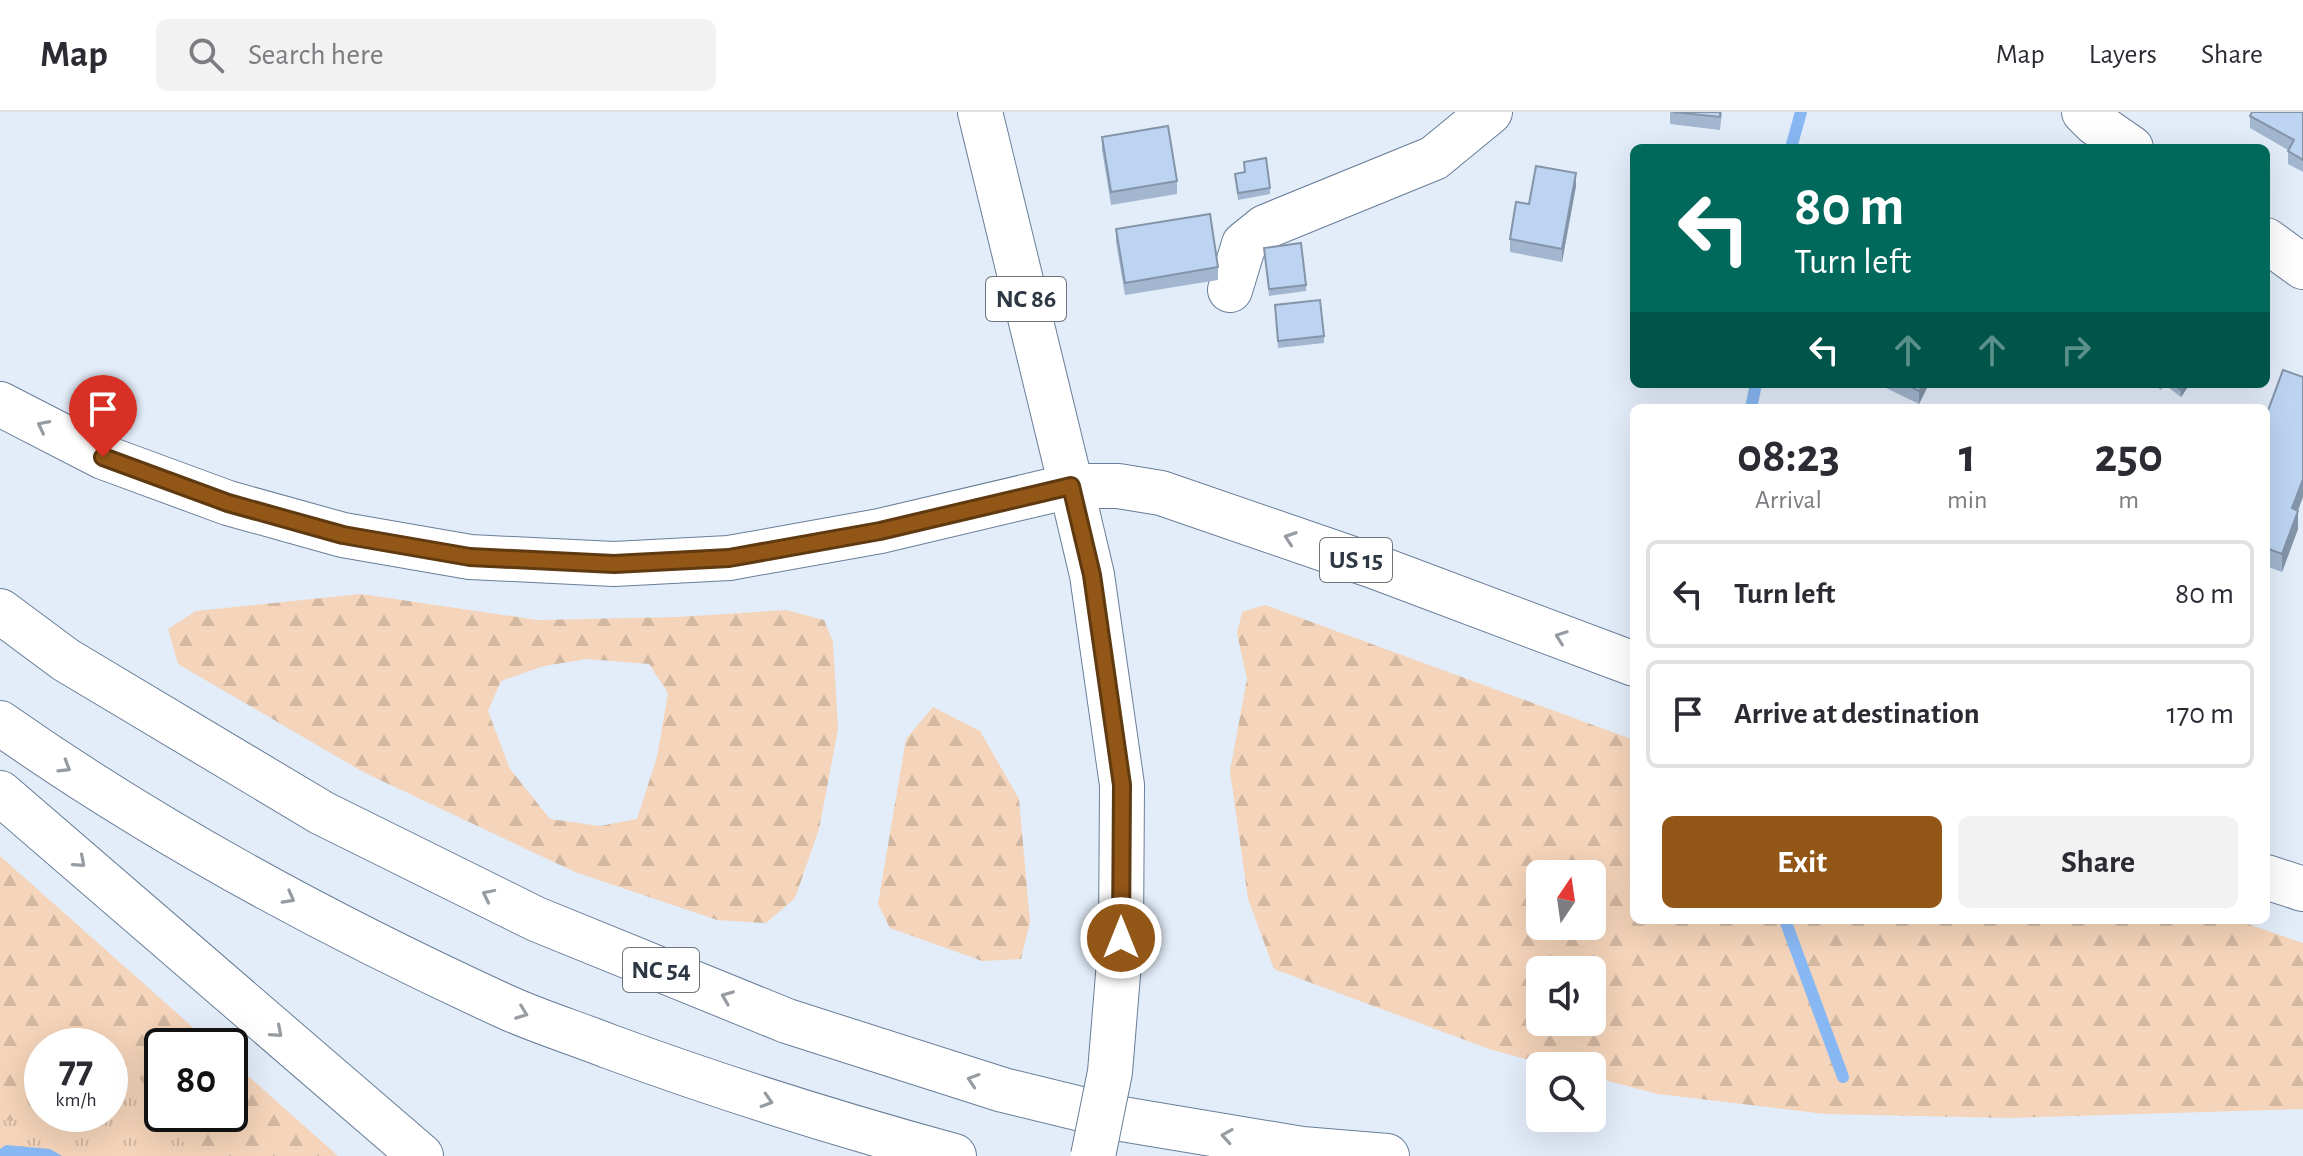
<!DOCTYPE html>
<html lang="en">
<head>
<meta charset="utf-8">
<style>
  body { margin:0; font-family:"Alegreya Sans",sans-serif; background:#f2f2f3; color:#2b2b33; height:100vh; display:flex; flex-direction:column; font-size:30px; white-space:nowrap }
  * { box-sizing:border-box; margin:0 }
  p { font-size:26px; color:#7c7c81 }
  .icon { flex:none; width:44px; height:44px; fill:none; stroke:currentColor; stroke-width:2; stroke-linecap:round; stroke-linejoin:round }
  .map { position:relative; flex:1; overflow:hidden }
  .drawer { position:absolute; left:1630px; top:292px; width:640px; height:520px; display:flex; flex-direction:column; background:#fff; border-radius:12px; box-shadow:0 8px 32px #0002 }
  .drawer>* { flex:none }
  .hud { position:absolute; left:1630px; top:32px; width:640px; height:244px; border-radius:12px; box-shadow:0 8px 32px #0002; background:#00695c; color:#fff; overflow:hidden }
  .needle { width:52px; rotate:13deg }
  .tools { position:absolute; left:1526px; top:748px; display:grid; gap:16px }
  .tools a { display:grid; place-items:center; width:80px; height:80px; border-radius:12px; background:#fff; box-shadow:0 8px 32px #0002; font-size:40px }
  .speed { position:absolute; left:24px; top:916px; display:flex; gap:16px; font-size:40px; font-weight:700; text-align:center }
  .speed>* { display:grid; place-content:center; width:104px; height:104px; border-radius:50%; background:#fff; box-shadow:0 8px 32px #0002; line-height:1 }
  .speed small { font-size:20px; font-weight:400 }
  .speed .limit { border:4px solid #111; border-radius:12px; background:#fff; color:#111 }
  .pin { position:absolute; display:grid; place-items:center; width:68px; height:68px; color:#fff; margin:-82px -34px; border-radius:50% 50% 50% 0; rotate:-45deg; box-shadow:0 0 8px #0007 }
  .pin .icon { rotate:45deg }
  .me { position:absolute; width:88px; margin:-44px; rotate:0deg; stroke-linejoin:round; filter:drop-shadow(0 0 6px #0008) }
  .turn { display:flex; align-items:center; gap:28px; height:168px; padding:0 32px; font-size:36px }
  .turn .icon { width:104px; height:104px; stroke-width:2.5 }
  .turn b { display:block; font-size:56px; line-height:68px }
  .lanes { display:flex; align-items:center; height:76px; padding:0 32px; background:#0003; justify-content:center; gap:40px; direction:ltr }
  .lanes .off { opacity:.35 }
  .eta { display:flex; justify-content:space-evenly; align-items:center; height:136px; text-align:center }
  .eta b { font-size:48px; font-weight:700; line-height:56px }
  .action { display:flex; gap:16px; margin-top:auto; padding:16px 32px }
  .action a { flex:1; height:92px; border-radius:12px; background:#925717; color:#fff; font-size:32px; font-weight:700; line-height:92px; text-align:center }
  .action a+a { background:#f2f2f3; color:#2b2b33 }
  ul { padding:0; list-style:none }
  li { display:flex; align-items:center; gap:24px; height:108px; margin:0 16px 12px; padding:0 16px; border:4px solid #e1e1e2; border-radius:12px }
  li div { flex:1 }
  li b { display:block; font-size:30px }
  li em { font-style:normal }
  header { display:flex; align-items:center; gap:48px; box-sizing:border-box; height:112px; padding:0 40px; background:#fff; border-bottom:2px solid #e1e1e2 }
  header strong { font-size:38px }
  nav { display:flex; gap:44px; margin-inline-start:auto; font-size:28px }
  .search { width:560px; height:72px; background:#f2f2f3; display:flex; align-items:center; gap:20px; box-sizing:border-box; padding:0 28px; border-radius:12px; color:#7c7c81; font-size:30px }
  .map>svg:first-child { display:block }
  .grass { fill:url(#grass-tufts); fill-rule:evenodd }
  .forest { fill:url(#forest-firs); fill-rule:evenodd }
  .water { fill:url(#water-waves) }
  .lines { fill:none; stroke-linecap:round; stroke-linejoin:round }
  .stream { stroke:#88b8f4; stroke-width:12 }
  .minor-casing { stroke:#687e99; stroke-width:46 }
  .major-casing { stroke:#687e99; stroke-width:46 }
  .highway-casing { stroke:#687e99; stroke-width:46 }
  .minor { stroke:#fff; stroke-width:44 }
  .major { stroke:#fff; stroke-width:44 }
  .highway { stroke:#fff; stroke-width:44 }
  .highway-bridge-casing { stroke:#687e99; stroke-width:46; stroke-linecap:butt }
  .highway-bridge { stroke:#fff; stroke-width:44 }
  .wall { fill:#a2b6d0 }
  .shaded-wall { fill:#8494a9 }
  .building { fill:#bcd4f2; stroke:#8494a9; stroke-width:2 }
  .oneway { stroke:#969ca2 }
  .route-casing { stroke:#5f390f; stroke-width:20 }
  .route { stroke:#925717; stroke-width:14 }
  .labels { text-anchor:middle; dominant-baseline:central; stroke-width:6; stroke-linejoin:round; paint-order:stroke }
  .shield { fill:#fff; stroke:#6d747c; stroke-width:2 }
  .shield-label { font-size:26px; font-weight:bold; fill:#2e3844 }
</style>
</head>
<body>
<header>
<strong>Map</strong>
<div class="search"><svg class="icon" aria-label="search" viewBox="0 0 24 24"><circle cx="10" cy="10" r="6"/><path d="M15 15l6 6"/></svg>Search here</div>
<nav><a>Map</a><a>Layers</a><a>Share</a></nav>
</header>
<div class="map">
<svg width="2303" height="1044" viewBox="0 0 2303 1044">
  <defs>
    <pattern id="grass-tufts" width="24" height="20" patternUnits="userSpaceOnUse" patternTransform="scale(2)"><rect width="24" height="20" fill="#f4d4ba"/><path d="M3 7l-1-3M5 7V3M7 7l1-3M15 17l-1-3M17 17v-4M19 17l1-3" fill="none" stroke="#d2b7a1"/></pattern>
    <pattern id="forest-firs" width="22" height="20" patternUnits="userSpaceOnUse" patternTransform="scale(2)"><rect width="22" height="20" fill="#f4d4ba"/><path d="M5 1l3.5 6h-7zM16 11l3.5 6h-7z" fill="#d2b7a1"/></pattern>
    <pattern id="water-waves" width="16" height="10" patternUnits="userSpaceOnUse" patternTransform="scale(2)"><rect width="16" height="10" fill="#88b8f4"/><path d="M0 5q4-4 8 0t8 0" fill="none" stroke="#7097c7"/></pattern>
  </defs>
  <rect width="100%" height="100%" fill="#e3edf9"/>
  <path class="grass" d="M0,794L162,934V1002H230L291,1044H0ZM42,934H110V1002H42Z"/>
  <path class="forest" d="M361,482L538,508L678,505L786,498L824,508L833,530L838,617L819,717L795,786L766,811L717,808L575,760L363,660L178,552L168,517L196,499ZM587,547L649,552L668,581L657,645L637,707L600,714L550,707L510,657L488,599L501,569L544,554Z
    M1265,493L1634,628V808H2236L2303,831V997L2010,1006L1825,1002L1658,982L1592,965V954H1552L1489,937L1274,857L1248,787L1230,659L1247,567L1237,521L1242,500ZM1540,762H1592V814H1540ZM1540,858H1592V910H1540Z
    M933,595L980,619L1019,687L1030,810L1021,847L982,849L890,816L878,792L906,627Z
    M0,744L214,934H162V999L134,958L110,937V934L94,923L26,935L13,1009L0,1008Z
    M230,948L338,1044H193L164,1002H230Z"/>
  <path class="water" d="M6,1033L50,1037L62,1044H0V1037Z"/>
  <g class="lines">
    <path class="stream" d="M1791,36L1801,0
      M1751,296L1756,272
      M1785,808L1843,965"/>
    <defs>
      <path id="minor" d="M2084,0L2095,11L2131,36
        M2266,128L2303,155
        M1230,178L1244,132L1265,115L1434,46L1490,0"/>
      <path id="major" d="M980,0L1071,374"/>
      <path id="highway" d="M0,292L103,345L228,391L343,423L470,445L614,452L729,446L880,419L1071,374H1118L1161,381L1373,454L1634,552
        M1071,374L1092,463L1122,673L1121,826
        M0,499L66,548L322,701L536,807L787,909L1003,978L1122,1007L1302,1037L1387,1044
        M0,611C158,722 331,815 506,895C539,910 575,921 608,934C722,976 837,1012 954,1044
        M0,681L421,1044
        M2266,765L2303,777"/>
    </defs>
    <use href="#minor" class="minor-casing"/>
    <use href="#major" class="major-casing"/>
    <use href="#highway" class="highway-casing"/>
    <use href="#minor" class="minor"/>
    <use href="#major" class="major"/>
    <use href="#highway" class="highway"/>
    <defs>
      <path id="highway-bridge" d="M1093,1044L1110,960L1121,826"/>
    </defs>
    <use href="#highway-bridge" class="highway-bridge-casing"/>
    <use href="#highway-bridge" class="highway-bridge"/>
  </g>
  <path class="wall" d="M1670,0H1722L1720,18L1670,12Z
    M2303,0V60L2288,52V38L2250,16V4Z
    M1102,25L1177,69V82L1111,93L1102,38Z
    M1235,62L1270,76V82L1238,88Z
    M1576,74L1562,150L1510,140V127L1529,92Z
    M1116,117L1218,155V168L1125,183L1116,130Z
    M1264,136L1306,173V179L1269,184Z
    M1275,193L1324,224V231L1278,236Z
    M1886,272H1929L1919,292L1886,276Z
    M2152,272H2190L2181,285L2165,273L2161,278Z
    M2266,304L2298,399V417L2282,460L2266,454Z"/>
  <path class="shaded-wall" d="M1576,61V74L1562,150V137Z
    M1923,272H1929L1919,292V279Z
    M2186,272H2190L2181,285V278Z
    M2303,367V385L2292,415V396Z
    M2298,399V417L2282,460V442Z"/>
  <path class="building" d="M1673,0H1720V5Z
    M2252,0H2303V48L2288,39L2294,28L2250,4Z
    M1168,14L1177,69L1111,80L1102,25Z
    M1266,46L1270,76L1238,81L1235,62L1245,60L1244,50Z
    M1536,54L1576,61L1562,137L1510,127L1516,90L1529,92Z
    M1210,102L1218,155L1125,171L1116,117Z
    M1301,131L1306,173L1269,177L1264,136Z
    M1320,188L1324,224L1278,229L1275,193Z
    M2283,258L2303,265V367L2292,396L2298,399L2282,442L2266,436V304Z
    M1905,272H1923L1919,279Z
    M2173,272H2186L2181,278Z"/>
  <defs><path id="oneway-chevron" d="M-2-3.5L2.5 0L-2 3.5" fill="none" stroke-width="1.6" stroke-linecap="round" stroke-linejoin="round" transform="scale(2)"/></defs>
  <g class="oneway">
    <use href="#oneway-chevron" transform="translate(43 314) rotate(-153)"/>
    <use href="#oneway-chevron" transform="translate(1290 426) rotate(-161)"/>
    <use href="#oneway-chevron" transform="translate(1561 525) rotate(-160)"/>
    <use href="#oneway-chevron" transform="translate(65 655) rotate(31)"/>
    <use href="#oneway-chevron" transform="translate(80 750) rotate(41)"/>
    <use href="#oneway-chevron" transform="translate(488 783) rotate(-154)"/>
    <use href="#oneway-chevron" transform="translate(289 786) rotate(29)"/>
    <use href="#oneway-chevron" transform="translate(727 885) rotate(-158)"/>
    <use href="#oneway-chevron" transform="translate(522 901) rotate(21)"/>
    <use href="#oneway-chevron" transform="translate(277 920) rotate(41)"/>
    <use href="#oneway-chevron" transform="translate(973 968) rotate(-162)"/>
    <use href="#oneway-chevron" transform="translate(767 989) rotate(17)"/>
    <use href="#oneway-chevron" transform="translate(1227 1024) rotate(-171)"/>
  </g>
  <g class="lines">
    <defs>
      <path id="route" d="M103,345L228,391L343,423L470,445L614,452L729,446L880,419L1071,374L1092,463L1122,673L1121,826"/>
    </defs>
    <use href="#route" class="route-casing"/>
    <use href="#route" class="route"/>
  </g>
  <g class="labels">
    <g class="shield">
      <rect x="986" y="165" width="80" height="44" rx="6"/>
      <rect x="1320" y="426" width="72" height="44" rx="6"/>
      <rect x="623" y="836" width="76" height="44" rx="6"/>
    </g>
    <g class="shield-label">
      <text x="1026" y="187">NC 86</text>
      <text x="1356" y="448">US 15</text>
      <text x="661" y="858">NC 54</text>
    </g>
  </g>
</svg>
<div class="tools">
<a><svg class="needle" viewBox="-14 -14 28 28"><path d="M0-13l5 13h-10z" fill="#e53935"/><path d="M0 13l5-13h-10z" fill="#7c7c81"/></svg></a>
<a><svg class="icon" aria-label="sound" viewBox="0 0 24 24"><path d="M4 9h4l5-4v14l-5-4H4zM17 9q2 3 0 6"/></svg></a>
<a><svg class="icon" aria-label="search" viewBox="0 0 24 24"><circle cx="10" cy="10" r="6"/><path d="M15 15l6 6"/></svg></a>
</div>
<div class="speed"><div>77<small>km/h</small></div><div class="limit">80</div></div>
<div class="pin" style="left:103px;top:345px;background:#d93025"><svg class="icon" aria-label="arrive" viewBox="0 0 24 24"><path d="M6 21V4h12l-3 4 3 4H6"/></svg></div>
<svg class="me" style="left:1121px;top:826px" viewBox="-20 -20 40 40"><circle r="17" fill="#925717" stroke="#fff" stroke-width="3"/><path d="M0-11L8 9 0 5-8 9z" fill="#fff"/></svg>
<div class="hud">
<div class="turn"><svg class="icon" aria-label="left" viewBox="0 0 24 24"><path d="M17 20v-9H6M10 6l-5 5 5 5"/></svg><div><b>80 m</b>Turn left</div></div>
<div class="lanes"><svg class="icon" aria-label="left" viewBox="0 0 24 24"><path d="M17 20v-9H6M10 6l-5 5 5 5"/></svg><svg class="icon off" aria-label="ahead" viewBox="0 0 24 24"><path d="M12 20V5M6 11l6-6 6 6"/></svg><svg class="icon off" aria-label="ahead" viewBox="0 0 24 24"><path d="M12 20V5M6 11l6-6 6 6"/></svg><svg class="icon off" aria-label="right" viewBox="0 0 24 24"><path d="M7 20v-9h11M14 6l5 5-5 5"/></svg></div>
</div>
<section class="drawer">
<div class="eta">
<div><b>08:23</b><p>Arrival</p></div>
<div><b>1</b><p>min</p></div>
<div><b>250</b><p>m</p></div>
</div>
<ul>
<li><svg class="icon" aria-label="left" viewBox="0 0 24 24"><path d="M17 20v-9H6M10 6l-5 5 5 5"/></svg><div><b>Turn left</b></div><em>80 m</em></li>
<li><svg class="icon" aria-label="arrive" viewBox="0 0 24 24"><path d="M6 21V4h12l-3 4 3 4H6"/></svg><div><b>Arrive at destination</b></div><em>170 m</em></li>
</ul>
<div class="action"><a>Exit</a><a>Share</a></div>
</section>
</div>
</body>
</html>
